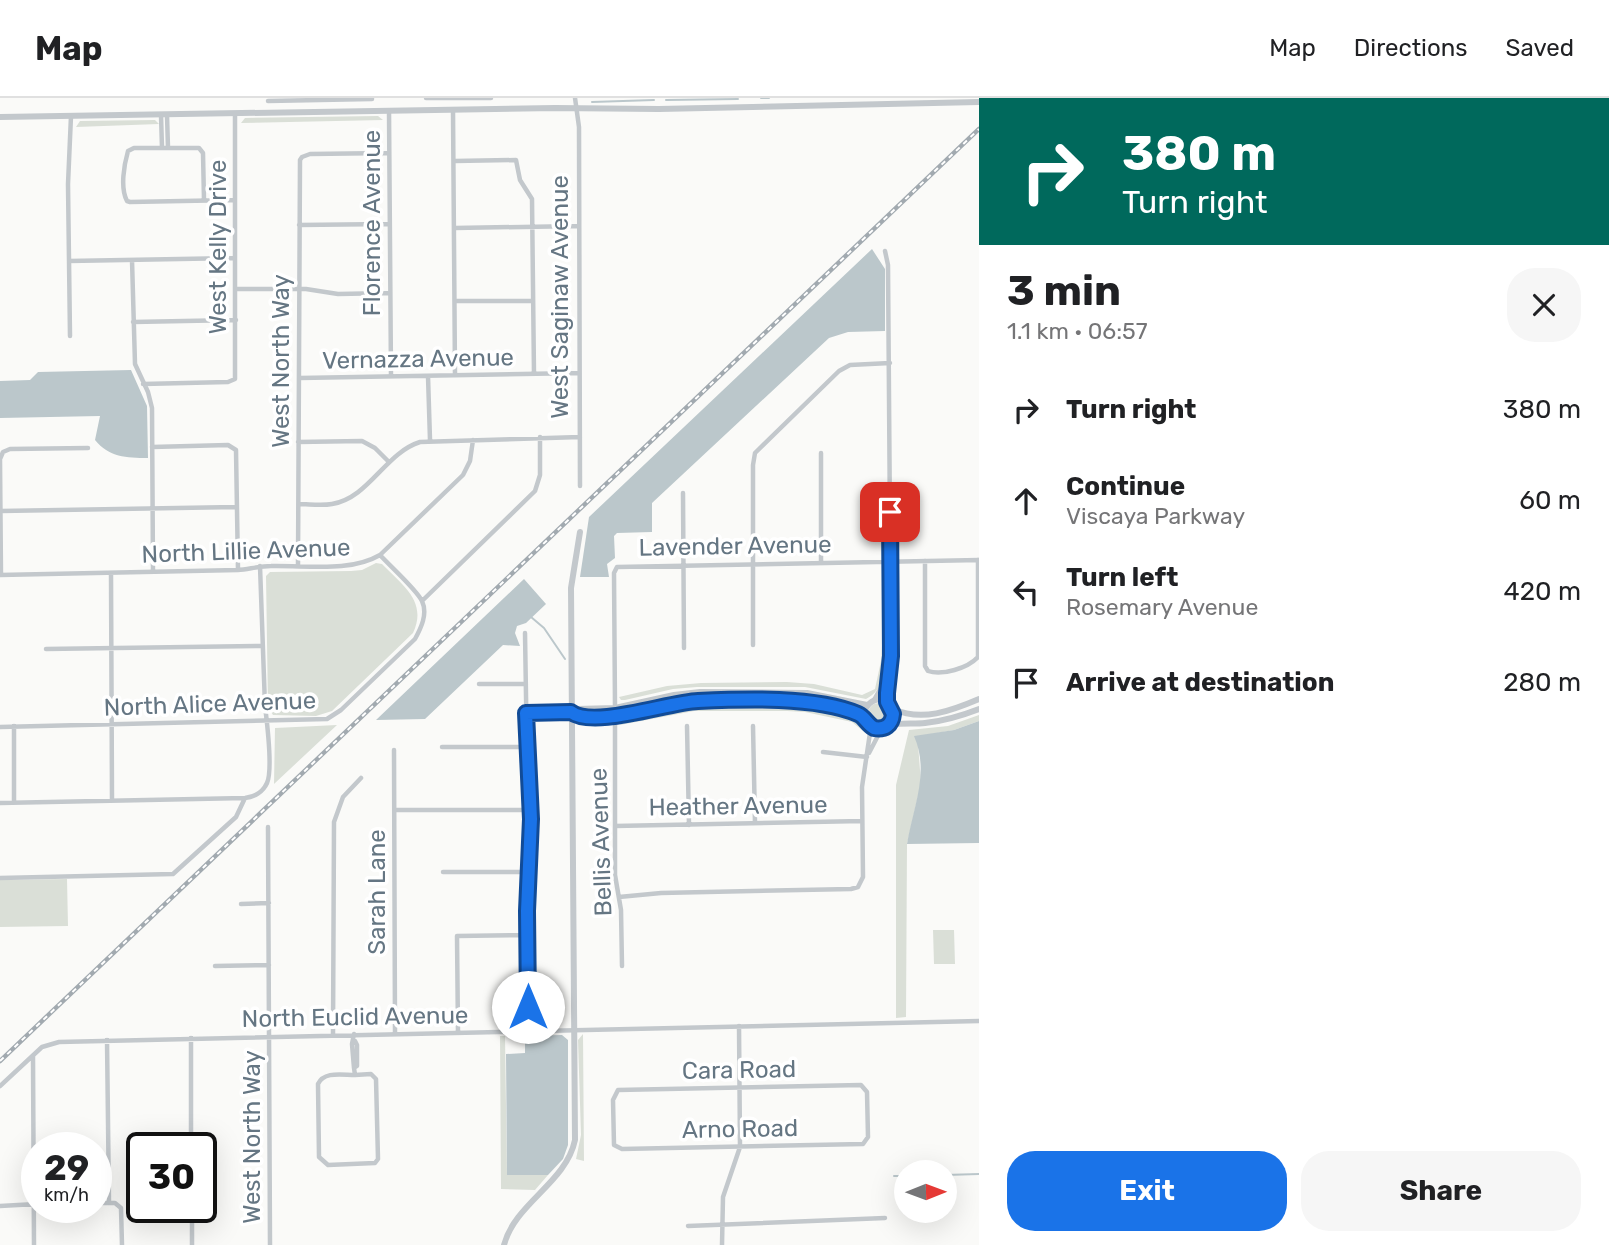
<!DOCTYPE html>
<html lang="en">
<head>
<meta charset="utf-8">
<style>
  body { margin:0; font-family:Rubik,sans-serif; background:#f6f6f6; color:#202124; height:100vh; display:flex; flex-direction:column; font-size:26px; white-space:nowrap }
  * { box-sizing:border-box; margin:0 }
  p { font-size:23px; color:#757577 }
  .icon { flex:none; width:38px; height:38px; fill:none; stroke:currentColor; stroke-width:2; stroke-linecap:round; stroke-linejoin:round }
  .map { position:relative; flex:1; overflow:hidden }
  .side { display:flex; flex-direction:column; background:#fff; width:630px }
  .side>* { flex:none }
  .top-card { background:#00695c; color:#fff; overflow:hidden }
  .needle { width:46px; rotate:89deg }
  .buttons { position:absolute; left:894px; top:1062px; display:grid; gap:14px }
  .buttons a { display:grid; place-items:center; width:63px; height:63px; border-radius:50%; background:#fff; box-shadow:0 7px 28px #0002; font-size:35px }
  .speed { position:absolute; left:21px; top:1034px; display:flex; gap:14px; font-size:35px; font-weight:700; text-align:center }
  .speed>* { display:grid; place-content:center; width:91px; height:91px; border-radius:50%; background:#fff; box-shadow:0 7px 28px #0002; line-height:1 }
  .speed small { font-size:18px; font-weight:400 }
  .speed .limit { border:4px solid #111; border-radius:10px; background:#fff; color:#111 }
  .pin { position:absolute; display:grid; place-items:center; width:60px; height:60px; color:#fff; margin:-30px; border-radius:14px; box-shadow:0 4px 10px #0006 }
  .me { position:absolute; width:77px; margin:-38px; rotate:0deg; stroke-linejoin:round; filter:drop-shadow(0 0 5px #0008) }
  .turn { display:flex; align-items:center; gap:24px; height:147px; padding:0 28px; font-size:32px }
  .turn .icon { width:91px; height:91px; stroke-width:2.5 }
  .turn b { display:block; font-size:49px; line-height:60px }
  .round { display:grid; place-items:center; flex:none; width:74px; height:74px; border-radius:28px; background:#f6f6f6 }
  .head { display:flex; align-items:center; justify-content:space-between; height:119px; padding:0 28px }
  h1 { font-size:42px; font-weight:700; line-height:52px }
  .primary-button { display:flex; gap:14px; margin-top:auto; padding:14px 28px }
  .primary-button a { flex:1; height:80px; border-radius:28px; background:#1a73e8; color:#fff; font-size:28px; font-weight:700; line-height:80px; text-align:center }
  .primary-button a+a { background:#f6f6f6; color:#202124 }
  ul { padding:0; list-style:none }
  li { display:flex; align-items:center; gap:21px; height:91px; padding:0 28px }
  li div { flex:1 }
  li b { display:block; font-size:26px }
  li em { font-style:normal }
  header { display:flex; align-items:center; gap:42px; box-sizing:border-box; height:98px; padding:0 35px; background:#fff; border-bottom:2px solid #e0e0e0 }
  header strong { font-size:33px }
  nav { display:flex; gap:38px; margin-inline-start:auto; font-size:24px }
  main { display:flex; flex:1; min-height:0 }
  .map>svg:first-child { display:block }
  .green { fill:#dadfd7 }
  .water { fill:#bbc7cb }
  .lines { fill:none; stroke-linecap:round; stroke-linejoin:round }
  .stream { stroke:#bbc7cb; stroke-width:2 }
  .minor { stroke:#c3c8cc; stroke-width:4.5 }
  .tertiary { stroke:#c3c8cc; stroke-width:6 }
  .rail-casing { stroke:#a2aab0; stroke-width:4.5 }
  .rail { stroke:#fff; stroke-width:2; stroke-dasharray:5; stroke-linecap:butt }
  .route-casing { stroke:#114b97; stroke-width:18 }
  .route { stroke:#1a73e8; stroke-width:12 }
  .labels { text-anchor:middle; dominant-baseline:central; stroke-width:7; stroke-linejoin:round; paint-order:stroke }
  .street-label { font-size:24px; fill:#657683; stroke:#fff }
</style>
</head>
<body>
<header>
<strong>Map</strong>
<nav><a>Map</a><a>Directions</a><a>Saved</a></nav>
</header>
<main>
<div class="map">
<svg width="979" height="1147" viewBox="0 0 979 1147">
  <rect width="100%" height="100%" fill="#fafaf8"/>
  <path class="green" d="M378,18L383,22L241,25L245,20Z
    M155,22L159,26L76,29L80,23Z
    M376,465L382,466C402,487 428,503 413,535L332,613L316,618L273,617L268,609L266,478L270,474L351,473L362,472Z
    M883,533L886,537C887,559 889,590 866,601L805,589H697L673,591L625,602H621L619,599L667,588L701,585L787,584L814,586L862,597L875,591L881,563Z
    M868 616a11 11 0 1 1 22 0a11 11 0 1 1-22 0Z
    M795,609C816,610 861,614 868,637L852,624L805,614L787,613H694L620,627L623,623L688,610Z
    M979,617V623L954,632L926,637L918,646L921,685L907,746L906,919L896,920V687L909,632L948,628Z
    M337,627L274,686L275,630Z
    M67,781L68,828L0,829V782Z
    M933,832H954L955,866H934Z
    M583,936L584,1063L576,1061L581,1037L578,942Z
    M500,938H505L507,1077H548L535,1092L501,1091Z"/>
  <path class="water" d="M872,151L885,171V233L848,234L829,240L652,405V434L617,435L614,438L615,460L607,466L609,479H580L589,419Z
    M131,272L147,308L148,360C126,360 109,359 95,342L100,318L0,320V283L30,282L38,274Z
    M524,481L546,506L526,525L517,528L515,535L520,548L503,547L425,621L376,622Z
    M979,623V745L907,746C913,709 930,674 914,638L954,632Z
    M562,937L568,942V1047L563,1061L548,1077H507L506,956L525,955V938Z"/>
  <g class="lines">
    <path class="stream" d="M761,0H769
      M666,2L738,1
      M592,4L654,2
      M531,519L544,530L565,561
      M945,1077L979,1076
      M894,1078H906"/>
    <path class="minor" d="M426,0H491
      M575,0L579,29L580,388
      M268,3L372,1
      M453,12L455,277
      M389,13L391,278
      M161,17L162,50
      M167,17L168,50
      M455,63L516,62L520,82L532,101L534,276
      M204,102L203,55L199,50H134L128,53C124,67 120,90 127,103L130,104L235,102
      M299,127L389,126
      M455,130L579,128
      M885,153L888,167L891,558L887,604
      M132,162L135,266L148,294L152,310L153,474
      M69,163L235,160
      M236,191H306L338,196L390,195
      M455,203H533
      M133,224L236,222
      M70,238L68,86L71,18
      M428,278L430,342
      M300,280L579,275
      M143,286L228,284L235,281V16
      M298,344L362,343L375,350L389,364
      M152,349L228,347L236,352L238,472
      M683,395L684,550
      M299,406C309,406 321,408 332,406C369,400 385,355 420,344L580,339
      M1,413L236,409
      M925,463V568L928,573C942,578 968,570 978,559V462
      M821,464V355
      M298,468L300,62L302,59L310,56L389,55
      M111,475L112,702
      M0,477L238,472C249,471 260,468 271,468C306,467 349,475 380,457L463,377L470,363L473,342
      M1,477L0,361L3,354L10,351L88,350
      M422,503L535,393L540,377V339
      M525,535L527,660L531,721L527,813L528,932
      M753,547V367L755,355L839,273L850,267L890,265
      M46,551L262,548
      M479,586H526
      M874,602L888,577
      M615,610L614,475L617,469L979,462
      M527,615L571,614
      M615,618V777L621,812L622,868
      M14,628V704
      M687,628L689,727
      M753,628L755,725
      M0,629L327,621L341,612L415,541C421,530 428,516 422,503C417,492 390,468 380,457
      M442,649H527
      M394,652L395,935
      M823,654L867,659
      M869,655L882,630
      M0,705L245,700C254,699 263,694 267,685C273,672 267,624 265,608L260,468
      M395,712H531
      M615,728L862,723
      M268,729L270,1147
      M443,774H528
      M0,780L173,776L236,719L245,700
      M619,799L661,795L851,791L858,789L863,779L862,689L871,628
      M241,806L269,805
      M215,868L269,867
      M458,934L457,838L527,837
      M354,936L352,946L354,970L357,968V947L355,943
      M333,937L334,724L343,699L361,680
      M191,940V1050
      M107,942L109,1105H115L121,1110L122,1147
      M33,958L34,1147
      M354,970L355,977L371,976L376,981L378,1061L375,1065L328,1067L319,1059L318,986C324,973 342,977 355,977
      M861,987L867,994L868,1039L863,1046L622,1051L614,1047L613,1002L618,992Z
      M0,988L42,949L59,944L979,923
      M96,1105H109
      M0,1108L36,1106
      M192,1110V1147
      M688,1128L885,1120
      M722,1147L723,1099L740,1049L739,928"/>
    <path class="tertiary" d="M0,19L555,10L659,11L979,4
      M893,611C922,624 951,613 979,601
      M571,614L577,611L615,610L674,597L700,594L807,595L867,607
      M571,614C592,631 657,607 682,604C723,599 831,599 865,620
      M888,627L893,616L889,606L880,601C862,603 857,627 876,630C883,632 890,627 897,626C906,625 916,626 925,625C944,623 961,618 979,611
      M504,1147C515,1105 566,1085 575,1042L571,490L580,434"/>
    <defs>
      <path id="rail" d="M0,963L979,31"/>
    </defs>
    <use href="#rail" class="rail-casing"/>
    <use href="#rail" class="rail"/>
  </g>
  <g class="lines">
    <defs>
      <path id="route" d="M528,909L527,813L531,721L526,615L571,614C593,631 669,604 698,603C743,601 816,598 858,616C865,619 867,626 874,630C885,632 892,627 893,616L887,604V595L891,558L890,414"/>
    </defs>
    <use href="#route" class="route-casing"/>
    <use href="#route" class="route"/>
  </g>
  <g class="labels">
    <g class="street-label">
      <text transform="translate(372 125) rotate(-90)">Florence Avenue</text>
      <text transform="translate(218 149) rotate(-90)">West Kelly Drive</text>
      <text transform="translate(560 199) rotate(-90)">West Saginaw Avenue</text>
      <text transform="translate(418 261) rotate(-1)">Vernazza Avenue</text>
      <text transform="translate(281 263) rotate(-90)">West North Way</text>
      <text transform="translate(735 448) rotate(-1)">Lavender Avenue</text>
      <text transform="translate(246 453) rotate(-2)">North Lillie Avenue</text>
      <text transform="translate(210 606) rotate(-2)">North Alice Avenue</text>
      <text transform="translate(738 708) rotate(-1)">Heather Avenue</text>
      <text transform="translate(601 744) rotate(-92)">Bellis Avenue</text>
      <text transform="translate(377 794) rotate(-90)">Sarah Lane</text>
      <text transform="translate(355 919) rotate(-1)">North Euclid Avenue</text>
      <text transform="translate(739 972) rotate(-1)">Cara Road</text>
      <text transform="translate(740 1031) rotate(-1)">Arno Road</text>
      <text transform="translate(252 1039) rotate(-90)">West North Way</text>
    </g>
  </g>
</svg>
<div class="buttons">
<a><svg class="needle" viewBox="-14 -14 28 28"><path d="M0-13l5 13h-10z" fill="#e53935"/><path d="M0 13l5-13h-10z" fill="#757577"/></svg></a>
</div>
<div class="speed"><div>29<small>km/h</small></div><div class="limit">30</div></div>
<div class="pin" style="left:890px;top:414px;background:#d93025"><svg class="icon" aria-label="arrive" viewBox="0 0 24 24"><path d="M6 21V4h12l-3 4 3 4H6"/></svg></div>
<svg class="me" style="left:528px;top:909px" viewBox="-20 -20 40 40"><circle r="19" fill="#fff"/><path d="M0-13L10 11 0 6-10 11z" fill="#1a73e8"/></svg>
</div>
<section class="side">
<div class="top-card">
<div class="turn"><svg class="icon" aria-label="right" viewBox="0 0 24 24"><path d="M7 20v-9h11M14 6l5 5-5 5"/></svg><div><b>380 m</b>Turn right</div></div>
</div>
<div class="head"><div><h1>3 min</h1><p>1.1 km · 06:57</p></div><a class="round"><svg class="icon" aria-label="close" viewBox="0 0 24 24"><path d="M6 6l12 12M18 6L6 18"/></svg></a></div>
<ul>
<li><svg class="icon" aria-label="right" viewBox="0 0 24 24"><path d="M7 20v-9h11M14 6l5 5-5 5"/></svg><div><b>Turn right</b></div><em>380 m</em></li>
<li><svg class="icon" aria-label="ahead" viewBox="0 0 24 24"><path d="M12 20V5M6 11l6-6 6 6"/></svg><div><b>Continue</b><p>Viscaya Parkway</p></div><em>60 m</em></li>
<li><svg class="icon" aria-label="left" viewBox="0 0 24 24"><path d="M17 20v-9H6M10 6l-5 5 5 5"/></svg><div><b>Turn left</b><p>Rosemary Avenue</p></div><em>420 m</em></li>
<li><svg class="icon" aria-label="arrive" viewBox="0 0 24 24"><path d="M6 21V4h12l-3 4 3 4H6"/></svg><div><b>Arrive at destination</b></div><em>280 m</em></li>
</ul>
<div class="primary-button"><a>Exit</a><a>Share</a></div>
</section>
</main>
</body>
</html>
